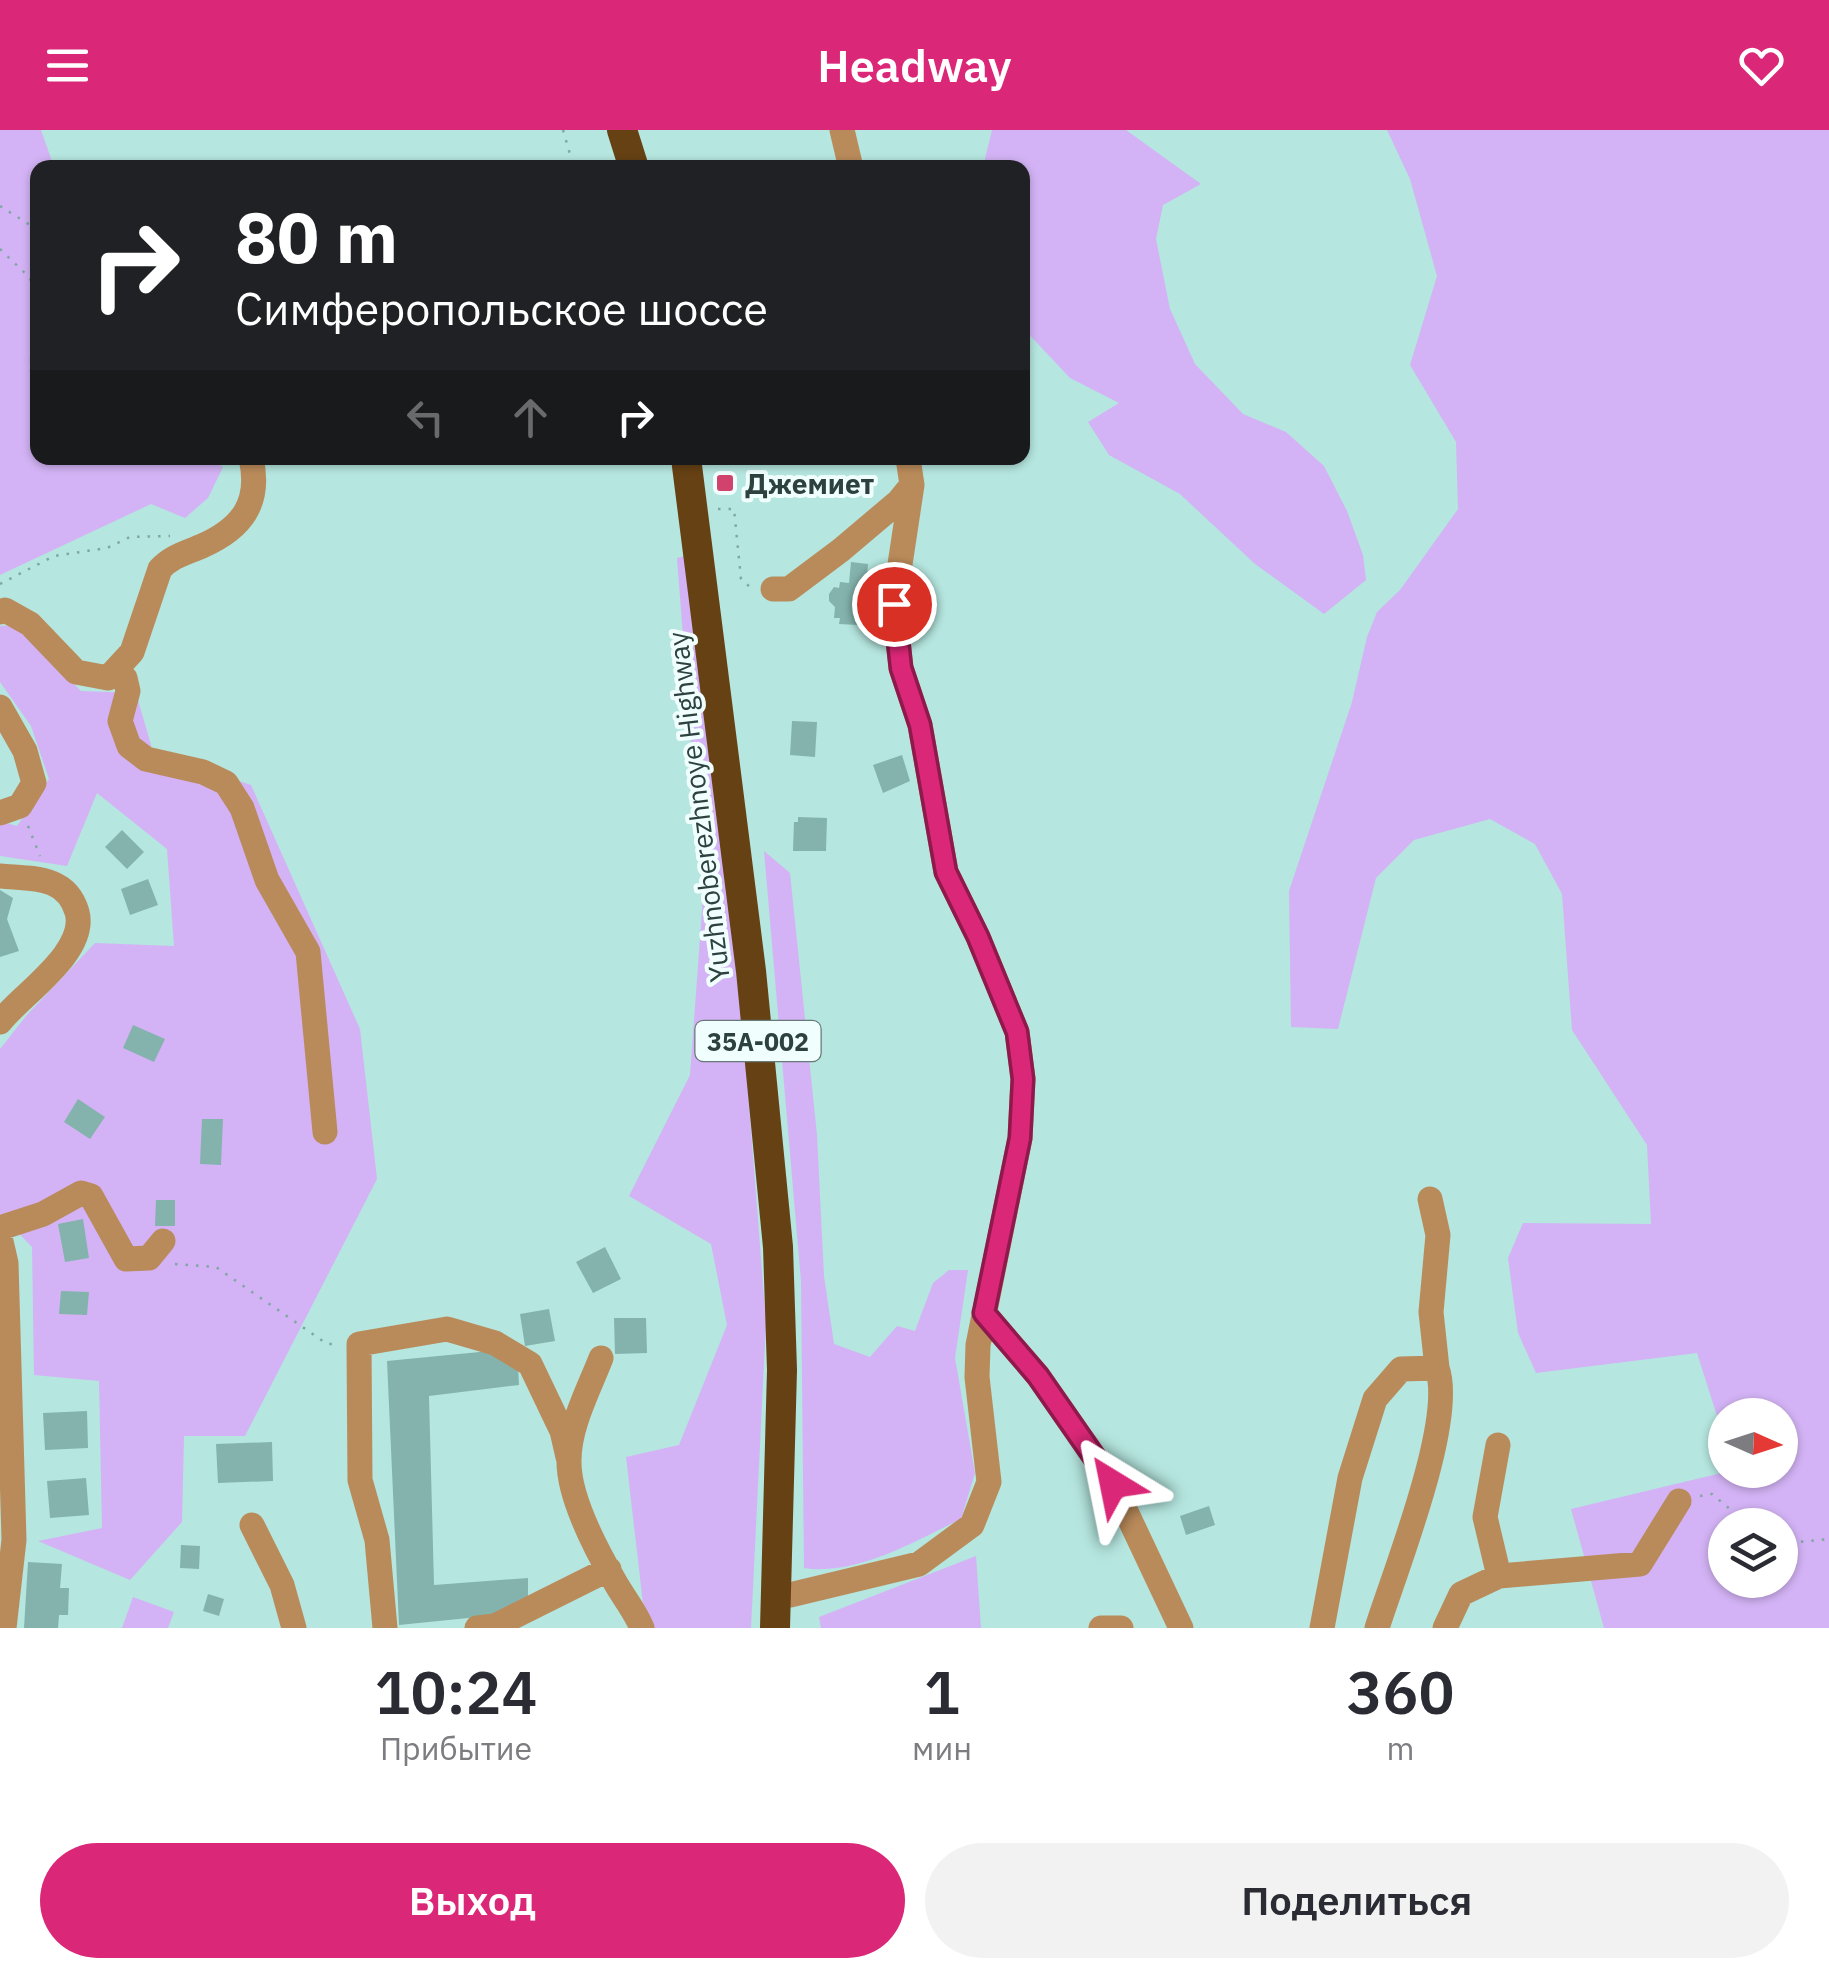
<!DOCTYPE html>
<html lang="ru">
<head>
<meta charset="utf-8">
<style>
  body { margin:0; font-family:"IBM Plex Sans",sans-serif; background:#f2f2f3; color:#2b2b33; height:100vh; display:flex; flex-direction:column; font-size:38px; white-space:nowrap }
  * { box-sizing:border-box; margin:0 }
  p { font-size:32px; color:#7c7c81 }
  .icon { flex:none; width:55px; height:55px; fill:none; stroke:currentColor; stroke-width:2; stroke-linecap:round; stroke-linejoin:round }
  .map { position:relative; height:1498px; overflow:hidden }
  .side { display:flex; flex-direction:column; background:#fff; flex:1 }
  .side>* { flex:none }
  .top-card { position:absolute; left:30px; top:30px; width:1000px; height:305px; border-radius:20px; box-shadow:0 2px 8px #0004; background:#202124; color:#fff; overflow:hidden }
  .needle { width:65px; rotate:93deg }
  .controls { position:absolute; left:1708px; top:1268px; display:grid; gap:20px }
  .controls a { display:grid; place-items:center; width:90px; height:90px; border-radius:50%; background:#fff; box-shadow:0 2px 8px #0004; font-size:50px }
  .pin { position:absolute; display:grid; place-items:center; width:85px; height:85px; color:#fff; margin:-42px; border:5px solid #fff; border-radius:50%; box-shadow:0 2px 10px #0007 }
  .me { position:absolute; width:110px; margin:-55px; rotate:325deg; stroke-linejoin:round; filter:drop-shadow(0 0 8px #0008) }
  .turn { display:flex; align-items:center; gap:35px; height:210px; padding:0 40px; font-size:45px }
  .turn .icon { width:130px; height:130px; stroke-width:2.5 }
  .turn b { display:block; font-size:70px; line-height:85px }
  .lanes { display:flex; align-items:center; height:95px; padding:0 40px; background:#0003; justify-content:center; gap:50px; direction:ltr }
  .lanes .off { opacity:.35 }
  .eta { display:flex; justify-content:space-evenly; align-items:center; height:170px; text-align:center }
  .eta b { font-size:60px; font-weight:600; line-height:70px }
  .action { display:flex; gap:20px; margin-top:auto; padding:20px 40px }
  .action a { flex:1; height:115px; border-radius:60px; background:#db2777; color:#fff; font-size:40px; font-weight:600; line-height:115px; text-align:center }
  .action a+a { background:#f2f2f3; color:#2b2b33 }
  header { display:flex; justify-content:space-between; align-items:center; height:130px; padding:0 40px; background:#db2777; color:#fff; font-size:45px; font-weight:600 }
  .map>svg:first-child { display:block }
  .green { fill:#d3b3f5; fill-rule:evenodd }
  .building { fill:#84b3ad }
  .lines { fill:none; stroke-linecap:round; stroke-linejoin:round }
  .path { stroke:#81a7a2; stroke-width:2.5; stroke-dasharray:2.5 8; stroke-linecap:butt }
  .minor { stroke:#ba8b5a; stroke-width:25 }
  .highway { stroke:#664114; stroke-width:30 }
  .route-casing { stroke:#8e194d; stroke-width:25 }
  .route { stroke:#db2777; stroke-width:18 }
  .poi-dot { fill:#d1426c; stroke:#f0fffd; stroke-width:4 }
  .labels { text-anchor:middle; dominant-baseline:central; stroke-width:8; stroke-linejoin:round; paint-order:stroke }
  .shield { fill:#f0fffd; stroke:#687a78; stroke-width:2.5 }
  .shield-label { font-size:25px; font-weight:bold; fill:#2d413f }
  .poi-label { font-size:28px; font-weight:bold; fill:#2d413f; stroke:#f0fffd; text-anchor:start }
  .street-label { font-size:28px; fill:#2d413f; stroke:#f0fffd }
</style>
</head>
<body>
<header><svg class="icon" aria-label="menu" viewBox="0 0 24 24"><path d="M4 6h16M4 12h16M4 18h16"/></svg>Headway<svg class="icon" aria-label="heart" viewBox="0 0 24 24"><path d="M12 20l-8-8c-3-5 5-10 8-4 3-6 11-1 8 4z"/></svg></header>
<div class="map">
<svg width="1829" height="1498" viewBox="0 0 1829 1498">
  <rect width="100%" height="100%" fill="#b5e6df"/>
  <path class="green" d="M0,0H41L54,37L38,38V328H207L223,337L208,368L185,388L151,374L0,445Z
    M992,0H1126L1201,54L1163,75L1156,109L1170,179L1195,234L1243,284L1286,302L1324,336L1347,381L1363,425L1366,450L1324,484L1255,434L1180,364L1109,325L1088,292L1119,273L1070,248L1023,198L1022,38L983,37Z
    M1387,0H1829V1498H1604L1571,1379L1734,1340H1780V1285H1725V1311L1697,1223L1536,1243L1518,1203L1508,1128L1523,1093L1651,1094L1647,1015L1572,900L1562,764L1535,714L1490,689L1414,710L1376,748L1338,899L1291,897L1289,761L1352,572L1367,507L1377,482L1400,460L1458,379L1456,312L1410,235L1437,146L1410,49ZM1725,1395H1780V1450H1725Z
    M689,425L732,755L766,1193L751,1498H649L644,1482L626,1327L679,1315L727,1195L711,1114L629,1066L690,945L703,767L677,428Z
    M15,495L81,561L136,563L153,622L251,655L360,899L377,1049L245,1306H184L182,1392L130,1450L38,1411L102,1398L99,1251L34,1245L32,1117L0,1084V919L26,886L95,813L174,816L167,719L97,663L67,736L0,726V691L17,696L49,649L31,596L0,552V496Z
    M764,721L790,743L817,1005L824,1146L834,1214L870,1227L897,1196L915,1201L933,1153L949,1140H968L955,1228L975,1343L961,1389C915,1411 857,1446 804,1438L801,1151Z
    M976,1426L981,1498H821L819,1487Z
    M133,1467L174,1482L168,1498H122Z"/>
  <path class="building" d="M851,432L868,434L864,482L860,481L858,495L839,494L840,488H834L835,477L829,471V464L834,457L839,458L840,452L849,453Z
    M792,591L817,592L815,627L790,625Z
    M902,625L910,651L883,663L873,635Z
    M798,687L827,688L826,721H793L794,692H798Z
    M122,700L144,722L127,739L105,717Z
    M148,749L158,775L130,785L121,759Z
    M0,760L13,768L7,789L19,821L0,827Z
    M133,895L165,909L154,932L123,918Z
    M78,969L105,987L90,1009L64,992Z
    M202,989H223L221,1035L200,1034Z
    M156,1070H175V1096H155Z
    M83,1089L89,1128L65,1132L58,1094Z
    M605,1117L621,1149L593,1163L576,1132Z
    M61,1161L89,1162L87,1185L59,1184Z
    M549,1179L555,1211L525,1216L520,1184Z
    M614,1188H646L647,1223L615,1224Z
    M490,1221L518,1235L519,1255L429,1266L434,1455L528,1448V1472L498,1485L399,1495L387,1231Z
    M87,1281L88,1318L45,1320L43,1283Z
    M272,1312L273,1351L218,1353L216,1314Z
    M86,1348L89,1385L50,1388L47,1351Z
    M1209,1376L1215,1395L1186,1405L1180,1386Z
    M181,1415L200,1416L199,1439L180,1438Z
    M28,1432L62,1434L60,1458H69L68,1485H59L58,1498H24Z
    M208,1464L224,1469L219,1486L203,1481Z"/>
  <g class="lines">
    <path class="path" d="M563,0L574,38
      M0,76L38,100
      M0,119L30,148L38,172
      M38,221L31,229V245L38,262
      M718,379H734L741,449L752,459
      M0,454L54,426L107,418L130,407L170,406
      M28,696L40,726
      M175,1134L216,1137L327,1214H337
      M1700,1366L1712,1364L1749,1395
      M1780,1414L1829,1409"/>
    <path class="minor" d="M842,0L851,38
      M773,459H789L841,420L899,371L912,355
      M0,482L5,480L30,494L76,542L108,548L132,522L160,439C172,426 186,423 202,416C243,398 261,372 251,328
      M116,540L125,548L128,561L120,591L129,616L146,629L203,642L226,653L242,678L267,750L308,822L325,1002
      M0,577L25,621L34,653L20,676L0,683
      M0,746C32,749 66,745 77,782C88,822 22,864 0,892
      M1430,1069L1438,1105L1431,1182L1437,1238
      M0,1098L43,1084L81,1063L91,1066L126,1129L149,1128L163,1111
      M0,1107L6,1133L14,1410L4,1498
      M984,1183L1038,1246L1113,1354L1181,1498
      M601,1228C589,1259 569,1296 569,1330C568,1366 597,1421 615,1452C624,1468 635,1481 642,1498
      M1498,1315L1485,1387L1499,1446
      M252,1395L282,1455L294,1498
      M790,1465L919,1434L972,1395L989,1352L977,1247L978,1215L1020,1008L1023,949L1017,902L978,807L946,742L920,595L901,538L894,474L912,355L908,328
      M385,1498L377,1410L360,1350L359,1214L447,1199L495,1213L530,1234L562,1301L568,1327
      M477,1498L495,1496L609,1439
      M1101,1498H1121
      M1322,1498L1350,1348L1375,1269L1401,1239L1437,1238C1456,1289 1395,1441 1377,1498
      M1445,1498L1461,1464L1499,1446L1640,1434L1679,1371"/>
    <path class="highway" d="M622,0L634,38
      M686,328L751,841L778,1117L782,1240L775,1498"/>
  </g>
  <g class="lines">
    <defs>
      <path id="route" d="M894,474L901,538L920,595L946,742L978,807L1017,902L1023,949L1020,1008L984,1183L1038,1246L1113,1354"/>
    </defs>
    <use href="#route" class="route-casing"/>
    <use href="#route" class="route"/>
  </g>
  <rect class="poi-dot" x="715" y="343" width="20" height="20" rx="5"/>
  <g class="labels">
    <rect class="shield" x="695.5" y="891" width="125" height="40" rx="8"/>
    <g class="shield-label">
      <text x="758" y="911">35А-002</text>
    </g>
    <g class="poi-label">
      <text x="745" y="353">Джемиет</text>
    </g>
    <g class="street-label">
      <text transform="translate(698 677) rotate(-97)">Yuzhnoberezhnoye Highway</text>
    </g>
  </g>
</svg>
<div class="controls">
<a><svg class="needle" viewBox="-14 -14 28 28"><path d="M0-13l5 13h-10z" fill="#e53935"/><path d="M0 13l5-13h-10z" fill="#7c7c81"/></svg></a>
<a><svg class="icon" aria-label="layers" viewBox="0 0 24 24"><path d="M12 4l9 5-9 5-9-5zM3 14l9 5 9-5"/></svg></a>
</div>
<div class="pin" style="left:894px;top:474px;background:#d93025"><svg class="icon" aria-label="arrive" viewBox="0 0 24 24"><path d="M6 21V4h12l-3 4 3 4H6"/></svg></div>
<svg class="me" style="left:1113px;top:1354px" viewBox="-20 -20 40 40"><path d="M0-17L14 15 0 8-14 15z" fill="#db2777" stroke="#fff" stroke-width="4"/></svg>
<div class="top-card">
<div class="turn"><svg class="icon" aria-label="right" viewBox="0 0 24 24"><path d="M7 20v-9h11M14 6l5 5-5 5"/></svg><div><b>80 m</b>Симферопольское шоссе</div></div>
<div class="lanes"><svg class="icon off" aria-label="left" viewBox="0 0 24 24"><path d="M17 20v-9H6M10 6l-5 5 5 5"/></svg><svg class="icon off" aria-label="ahead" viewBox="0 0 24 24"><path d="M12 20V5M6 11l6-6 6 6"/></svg><svg class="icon" aria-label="right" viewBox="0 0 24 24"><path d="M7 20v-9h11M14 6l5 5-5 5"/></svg></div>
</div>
</div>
<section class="side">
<div class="eta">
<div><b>10:24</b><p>Прибытие</p></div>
<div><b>1</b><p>мин</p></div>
<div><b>360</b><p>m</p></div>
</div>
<div class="action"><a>Выход</a><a>Поделиться</a></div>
</section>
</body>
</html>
